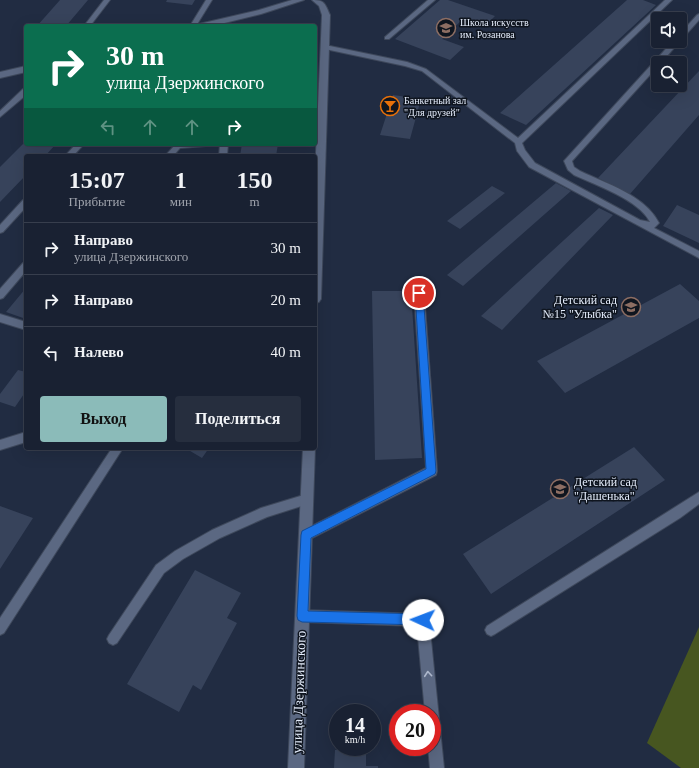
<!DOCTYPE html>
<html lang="ru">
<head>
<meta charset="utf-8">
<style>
  body { margin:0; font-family:Georgia,serif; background:#262e3e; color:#f1f3f6; height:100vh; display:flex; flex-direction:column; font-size:15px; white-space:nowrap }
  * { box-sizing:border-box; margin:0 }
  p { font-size:13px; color:#9fa3ac }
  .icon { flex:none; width:22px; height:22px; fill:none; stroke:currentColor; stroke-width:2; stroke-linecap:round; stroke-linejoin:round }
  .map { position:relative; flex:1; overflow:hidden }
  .side { position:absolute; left:24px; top:154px; width:293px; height:296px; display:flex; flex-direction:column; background:#192132; border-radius:4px; box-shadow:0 4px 16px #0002,0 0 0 1px #373e4d }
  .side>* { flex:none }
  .top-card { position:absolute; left:24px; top:24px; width:293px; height:122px; border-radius:4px; box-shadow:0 4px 16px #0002,0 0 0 1px #373e4d; background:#0b6e4f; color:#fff; overflow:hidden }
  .controls { position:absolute; left:651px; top:12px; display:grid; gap:8px }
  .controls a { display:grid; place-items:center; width:36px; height:36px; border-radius:4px; background:#192132; box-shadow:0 4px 16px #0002,0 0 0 1px #373e4d; font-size:20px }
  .speed { position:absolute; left:329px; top:704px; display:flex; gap:8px; font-size:20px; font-weight:700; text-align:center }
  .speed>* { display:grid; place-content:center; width:52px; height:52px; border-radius:50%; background:#192132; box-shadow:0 4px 16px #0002,0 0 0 1px #373e4d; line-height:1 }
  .speed small { font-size:10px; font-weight:400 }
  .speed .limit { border:6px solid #d22; background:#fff; color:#111 }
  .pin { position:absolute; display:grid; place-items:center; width:34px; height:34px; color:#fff; margin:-17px; border:2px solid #fff; border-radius:50%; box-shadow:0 1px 4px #0007 }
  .me { position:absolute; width:44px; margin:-22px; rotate:272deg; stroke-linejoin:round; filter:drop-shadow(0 0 3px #0008) }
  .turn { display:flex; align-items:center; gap:14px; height:84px; padding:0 16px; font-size:18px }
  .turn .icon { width:52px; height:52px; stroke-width:2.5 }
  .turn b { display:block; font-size:28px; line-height:34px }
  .lanes { display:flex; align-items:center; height:38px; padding:0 16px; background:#0003; justify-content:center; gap:20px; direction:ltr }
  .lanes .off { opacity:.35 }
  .eta { display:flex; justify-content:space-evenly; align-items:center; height:68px; text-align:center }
  .eta b { font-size:24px; font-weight:600; line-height:28px }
  .primary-button { display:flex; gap:8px; margin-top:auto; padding:8px 16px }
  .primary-button a { flex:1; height:46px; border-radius:4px; background:#8bbbb9; color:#111; font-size:16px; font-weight:600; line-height:46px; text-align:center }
  .primary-button a+a { background:#262e3e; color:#f1f3f6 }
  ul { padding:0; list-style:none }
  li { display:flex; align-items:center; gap:12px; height:52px; padding:0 16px; border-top:1px solid #373e4d }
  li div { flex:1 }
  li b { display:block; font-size:15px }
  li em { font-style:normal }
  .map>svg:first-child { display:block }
  .green { fill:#475620 }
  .building { fill:#37435b }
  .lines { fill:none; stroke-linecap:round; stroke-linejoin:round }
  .lane-casing { stroke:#3e485b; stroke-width:2 }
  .street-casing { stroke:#3e485b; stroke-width:2 }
  .lane { fill:#5b6882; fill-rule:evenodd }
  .street { fill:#5b6882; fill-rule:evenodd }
  .oneway { stroke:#adb7cb }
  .route { fill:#1a73e8; stroke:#114b97 }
  .labels { text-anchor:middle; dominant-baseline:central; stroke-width:3; stroke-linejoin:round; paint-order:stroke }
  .far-poi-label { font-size:10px; fill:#e4ecfb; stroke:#0f151f; text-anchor:start }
  .poi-label { font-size:12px; fill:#e4ecfb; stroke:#0f151f; text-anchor:end }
  .near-street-label { font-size:14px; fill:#e4ecfb; stroke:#0f151f }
</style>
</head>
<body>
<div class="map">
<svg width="699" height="768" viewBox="0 0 699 768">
  <rect width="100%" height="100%" fill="#212c42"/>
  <path class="green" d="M699,627V768H681L647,743Z"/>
  <path class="building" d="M60,0H88L66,26H37Z
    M167,0H195L192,5L166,2Z
    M440,0H448L495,16L484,27L463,19L442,39L464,47L450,60L395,39Z
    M627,0H643L656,5L526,125L500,113Z
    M699,71V115L630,194L598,178Z
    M393,95L421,99L410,139L380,135Z
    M26,141V144H56L45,156H26V175L0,202V167Z
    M242,144H278L276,156H240Z
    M556,183L571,191L463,286L447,275Z
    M492,186L505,193L460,229L447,221Z
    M677,205L699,215V243L663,226Z
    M599,208L613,215L502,330L481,316Z
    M680,284L699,301V318L565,393L537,361Z
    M26,288V319L6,312Z
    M372,291H411L422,458L375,460Z
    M18,370L26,372V391L15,407L0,402V394Z
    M634,447L665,480L491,594L463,554Z
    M185,448H209L202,458Z
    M0,506L33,518L0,569Z
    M195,570L241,593L227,618L237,623L201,690L193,685L179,712L127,684Z
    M335,750H366V766H378V768H334Z"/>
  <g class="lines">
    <defs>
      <path id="lane" d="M104,0H110L90,26H84Z
        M206,0H212L196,26H190Z
        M428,0H435L389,39H385V37Z
        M665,0H672L522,143L525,150L535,163L640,220L650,222C639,200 596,185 574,175L568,170L564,161L673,41H680L661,63H658V66L572,161L574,167L580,171C607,184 645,195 659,223L654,228L699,251V258L529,167L517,151L515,143L422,71L405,66L325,49L322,47L325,45L407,62L426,69L518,138Z
        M699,14V20L682,39L680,40V34L697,15Z
        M23,89H26V95L0,117V111Z
        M76,144H84L73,156H65Z
        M176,144H210L206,146L180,148L173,156H165Z
        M220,144H228L227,156H219Z
        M26,199V207L3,232L0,233V225L23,200Z
        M26,262V271L3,298L0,299V289L23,263Z
        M419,289L424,293L437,471L436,475L310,539L306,541L302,539L300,535L302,531L426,468L414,293Z
        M0,314L26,322V330L0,322Z
        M26,432V442L0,450V440Z
        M112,448H123L4,633L0,635V618Z
        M699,492V504L680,518L495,634L491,636L487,634L485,630L487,626Z
        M307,494L311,495L313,499L311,503L267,517L220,538L183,559L164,573L117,643L113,645L109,643L107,639L109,635L156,565L175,551L212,530L261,508Z
        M302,610L423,614L427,616L429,620L444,768H430L428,747H432V713H425L417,626L302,622L298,620L296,616L298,612Z"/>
      <path id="street" d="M292,0H304L261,14L212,26H198L199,24L259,10Z
        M312,0C325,0 325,4 330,15L321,299L319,302L315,303V175L322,15L319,6Z
        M26,66V72L0,78V72Z
        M315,447V448L304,768H288L303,448Z"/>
    </defs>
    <use href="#lane" class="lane-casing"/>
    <use href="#street" class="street-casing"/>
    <use href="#lane" class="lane"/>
    <use href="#street" class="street"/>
  </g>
  <defs><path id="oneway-chevron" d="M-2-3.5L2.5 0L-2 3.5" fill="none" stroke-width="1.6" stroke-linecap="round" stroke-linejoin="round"/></defs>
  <use class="oneway" href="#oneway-chevron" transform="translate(428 674) rotate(-95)"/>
  <path class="route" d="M419,290L423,293L436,471L435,474L311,538L308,611L423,614L427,616L428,620L427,624L423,625L302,622L298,620L297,616L301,535L302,531L426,469L415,293Z"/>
  <defs>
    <symbol id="school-ring" viewBox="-11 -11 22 22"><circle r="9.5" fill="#0f151f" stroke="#8d6e63" stroke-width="1.5"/><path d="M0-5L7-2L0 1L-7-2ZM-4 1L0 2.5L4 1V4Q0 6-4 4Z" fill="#8d6e63"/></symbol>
    <symbol id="bar-ring" viewBox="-11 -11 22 22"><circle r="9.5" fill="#0f151f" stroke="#e8710a" stroke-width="1.5"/><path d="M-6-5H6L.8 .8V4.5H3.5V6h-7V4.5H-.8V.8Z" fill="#e8710a"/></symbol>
  </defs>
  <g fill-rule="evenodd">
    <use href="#school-ring" x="435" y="17" width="22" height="22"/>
    <use href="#bar-ring" x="379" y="95" width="22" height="22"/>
    <use href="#school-ring" x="620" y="296" width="22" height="22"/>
    <use href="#school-ring" x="549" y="478" width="22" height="22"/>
  </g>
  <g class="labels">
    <g class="far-poi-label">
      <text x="460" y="22">Школа искусств<tspan x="460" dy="12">им. Розанова</tspan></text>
      <text x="404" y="100">Банкетный зал<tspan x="404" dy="12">"Для друзей"</tspan></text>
    </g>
    <g class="poi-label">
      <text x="617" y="300">Детский сад<tspan x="617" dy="14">№15 "Улыбка"</tspan></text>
      <text x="574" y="482" text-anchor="start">Детский сад<tspan x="574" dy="14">"Дашенька"</tspan></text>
    </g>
    <g class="near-street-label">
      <text transform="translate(299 692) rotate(-88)">улица Дзержинского</text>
    </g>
  </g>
</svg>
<div class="controls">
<a><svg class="icon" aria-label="sound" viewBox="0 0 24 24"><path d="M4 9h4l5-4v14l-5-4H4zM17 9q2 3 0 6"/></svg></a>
<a><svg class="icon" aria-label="search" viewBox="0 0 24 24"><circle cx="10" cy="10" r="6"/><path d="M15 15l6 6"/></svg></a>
</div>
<div class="speed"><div>14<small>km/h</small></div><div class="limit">20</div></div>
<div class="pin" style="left:419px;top:293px;background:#d93025"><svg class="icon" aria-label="arrive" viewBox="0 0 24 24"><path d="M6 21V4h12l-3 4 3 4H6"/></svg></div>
<svg class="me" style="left:423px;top:620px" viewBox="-20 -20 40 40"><circle r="19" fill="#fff"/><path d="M0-13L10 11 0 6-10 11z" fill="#1a73e8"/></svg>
<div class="top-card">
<div class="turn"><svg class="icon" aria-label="right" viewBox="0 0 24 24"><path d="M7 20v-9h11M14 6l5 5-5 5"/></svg><div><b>30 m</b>улица Дзержинского</div></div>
<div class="lanes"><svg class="icon off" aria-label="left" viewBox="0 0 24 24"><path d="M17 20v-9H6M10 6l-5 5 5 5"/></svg><svg class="icon off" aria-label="ahead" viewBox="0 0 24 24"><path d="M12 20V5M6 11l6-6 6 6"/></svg><svg class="icon off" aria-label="ahead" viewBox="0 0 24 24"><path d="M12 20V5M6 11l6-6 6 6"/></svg><svg class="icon" aria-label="right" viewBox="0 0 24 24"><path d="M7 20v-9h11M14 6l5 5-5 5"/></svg></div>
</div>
<section class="side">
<div class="eta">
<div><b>15:07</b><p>Прибытие</p></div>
<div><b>1</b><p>мин</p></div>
<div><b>150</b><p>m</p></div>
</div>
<ul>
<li><svg class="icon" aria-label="right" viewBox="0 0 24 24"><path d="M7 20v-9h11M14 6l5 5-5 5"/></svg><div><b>Направо</b><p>улица Дзержинского</p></div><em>30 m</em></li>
<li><svg class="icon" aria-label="right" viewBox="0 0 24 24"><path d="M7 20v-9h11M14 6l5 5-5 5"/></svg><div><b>Направо</b></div><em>20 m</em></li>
<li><svg class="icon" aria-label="left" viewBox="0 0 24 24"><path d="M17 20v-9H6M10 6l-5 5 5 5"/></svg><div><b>Налево</b></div><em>40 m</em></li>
</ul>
<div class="primary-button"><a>Выход</a><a>Поделиться</a></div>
</section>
</div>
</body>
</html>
